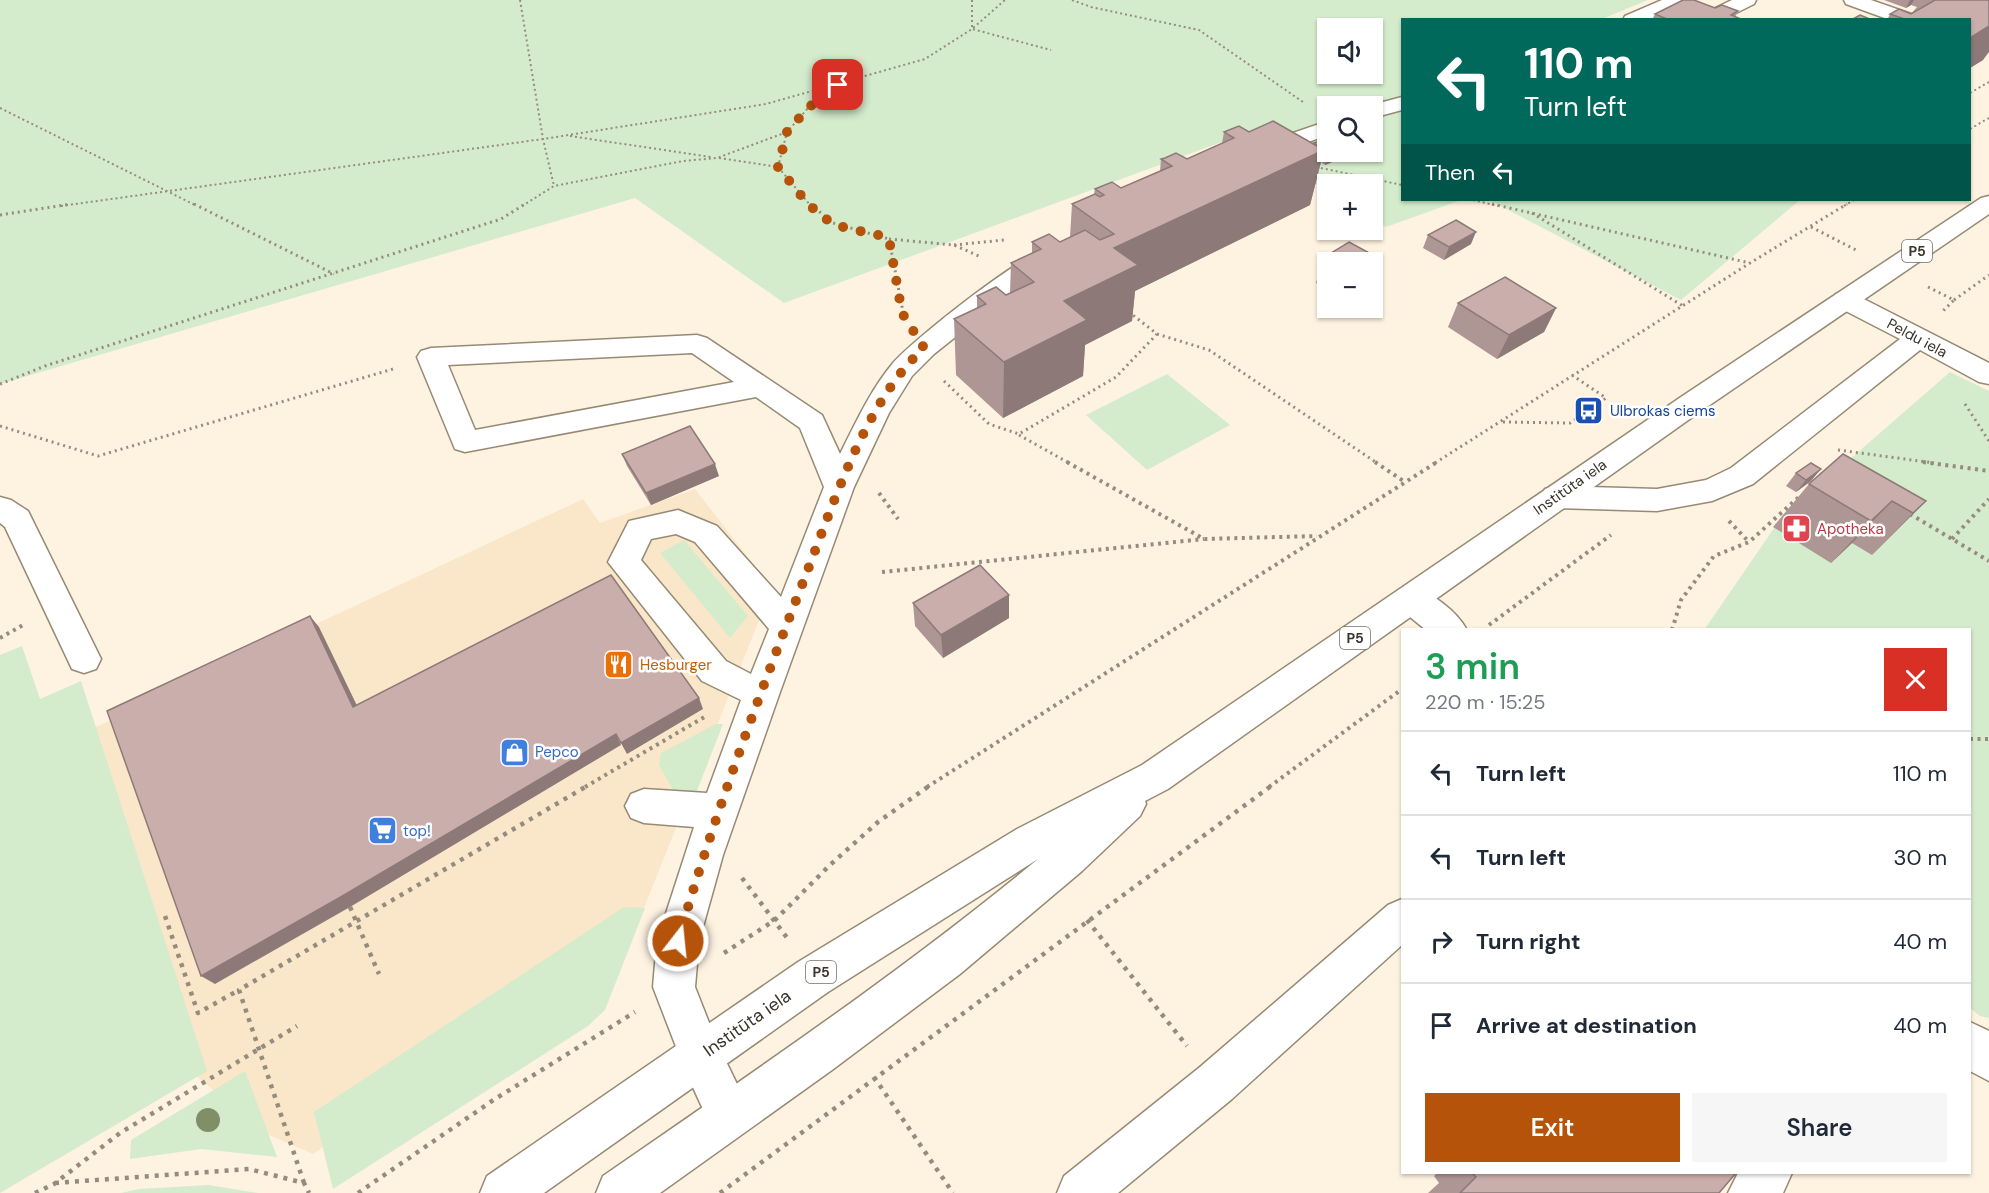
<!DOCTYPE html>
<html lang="en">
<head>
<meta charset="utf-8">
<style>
  body { margin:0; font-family:"DM Sans",sans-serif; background:#f6f6f7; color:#1f2937; height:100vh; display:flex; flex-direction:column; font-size:22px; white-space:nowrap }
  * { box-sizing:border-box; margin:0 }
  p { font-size:20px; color:#747a83 }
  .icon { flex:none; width:33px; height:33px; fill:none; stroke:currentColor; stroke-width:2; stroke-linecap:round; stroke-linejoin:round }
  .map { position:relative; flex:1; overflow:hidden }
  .sheet { position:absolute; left:1401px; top:628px; width:570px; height:546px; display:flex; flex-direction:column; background:#fff; border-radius:0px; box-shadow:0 2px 4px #0004 }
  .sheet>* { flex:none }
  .guide { position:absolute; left:1401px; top:18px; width:570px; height:183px; border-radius:0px; box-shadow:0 2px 4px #0004; background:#00695c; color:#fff; overflow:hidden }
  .buttons { position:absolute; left:1317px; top:18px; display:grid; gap:12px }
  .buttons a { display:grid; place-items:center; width:66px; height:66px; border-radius:0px; background:#fff; box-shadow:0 2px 4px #0004; font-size:30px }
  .pin { position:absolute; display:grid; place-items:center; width:51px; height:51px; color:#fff; margin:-26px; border-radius:12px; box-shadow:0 3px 9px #0006 }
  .me { position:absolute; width:66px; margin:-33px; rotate:16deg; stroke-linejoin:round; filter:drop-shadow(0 0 4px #0008) }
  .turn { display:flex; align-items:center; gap:21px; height:126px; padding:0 24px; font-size:27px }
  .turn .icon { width:78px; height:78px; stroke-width:2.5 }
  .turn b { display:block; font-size:42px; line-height:51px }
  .then { display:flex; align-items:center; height:57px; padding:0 24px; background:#0003; gap:12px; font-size:22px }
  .round { display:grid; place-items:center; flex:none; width:63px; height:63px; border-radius:0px; background:#f6f6f7 }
  .overview { display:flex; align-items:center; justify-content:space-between; height:102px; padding:0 24px }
  h1 { font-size:36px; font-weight:600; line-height:45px; color:#1e9e55 }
  .button { display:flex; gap:12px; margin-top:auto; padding:12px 24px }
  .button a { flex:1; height:69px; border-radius:0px; background:#b45309; color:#fff; font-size:24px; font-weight:600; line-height:69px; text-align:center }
  .button a+a { background:#f6f6f7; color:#1f2937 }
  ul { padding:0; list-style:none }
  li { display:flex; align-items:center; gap:18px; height:84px; padding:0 24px; border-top:2px solid #e0e1e3 }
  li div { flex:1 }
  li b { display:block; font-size:22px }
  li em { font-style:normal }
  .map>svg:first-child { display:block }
  .built { fill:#fae7ca }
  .green { fill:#d4ebcc; fill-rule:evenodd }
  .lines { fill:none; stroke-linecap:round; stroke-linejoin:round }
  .minor-casing { stroke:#978a75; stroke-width:3 }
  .major-casing { stroke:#978a75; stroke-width:3 }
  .path-far3 { stroke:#958c7f; stroke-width:2; stroke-dasharray:2 3; stroke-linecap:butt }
  .path-far2 { stroke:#958c7f; stroke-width:3; stroke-dasharray:2 4; stroke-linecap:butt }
  .path-far1 { stroke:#958c7f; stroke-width:4; stroke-dasharray:3 4.5; stroke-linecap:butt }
  .path { stroke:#958c7f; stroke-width:4.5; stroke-dasharray:4 6; stroke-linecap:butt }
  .minor { fill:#fff; fill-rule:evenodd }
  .major { fill:#fff; fill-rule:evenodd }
  .tree { fill:#808f66 }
  .wall { fill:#ae9694 }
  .shaded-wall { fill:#8d7a78 }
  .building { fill:#caaeac; stroke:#8d7a78; stroke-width:1.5 }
  .route { stroke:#b45309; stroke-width:10; stroke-dasharray:0 18 }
  .labels { text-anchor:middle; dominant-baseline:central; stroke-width:5; stroke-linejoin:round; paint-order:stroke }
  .shield { fill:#fff; stroke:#75716b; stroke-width:1.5 }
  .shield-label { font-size:14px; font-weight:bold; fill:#3a342b }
  .street-label { font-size:15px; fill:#3a342b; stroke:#fff }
  .transit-label { font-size:15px; fill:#164399; stroke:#fff; text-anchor:start }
  .health-label { font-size:15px; fill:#be3a42; stroke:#fff; text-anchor:start }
  .food-label { font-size:15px; fill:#c56008; stroke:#fff; text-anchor:start }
  .shop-label { font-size:15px; fill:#366cbe; stroke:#fff; text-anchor:start }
  .near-street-label { font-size:18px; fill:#3a342b; stroke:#fff }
</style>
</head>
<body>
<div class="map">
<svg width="1989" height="1193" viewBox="0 0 1989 1193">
  <rect width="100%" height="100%" fill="#fef3e1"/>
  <path class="built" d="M695,489L772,588L634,933L313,1154L262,1132L165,1049L81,734L583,499L600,523Z"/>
  <path class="green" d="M0,0H1648L1602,19L1402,20V200H1461L1386,227L1373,219L1372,184H1328L1327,191L1238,136L784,303L635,198L0,384ZM1328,28H1372V74H1328ZM1328,106H1372V152H1328Z
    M1489,200H1800L1681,300Z
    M1950,372L1989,391V1018L1980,1016L1970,1008V630H1704L1779,521Z
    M1167,374L1230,425L1147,470L1086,415Z
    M684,540L748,616L730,638L660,553Z
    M22,646L40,699L81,681L207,1071L0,1193V655Z
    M716,724H723L695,796L677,797L659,765L661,753Z
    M624,907L645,908L605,1010L588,1026L333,1189L314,1112Z
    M245,1071L277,1157L201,1149L130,1159L131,1140Z
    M209,1185L258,1193H121L139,1189Z"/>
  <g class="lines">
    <defs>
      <path id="minor" d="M1662,0H1687L1685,4L1649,20H1623L1625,16Z
        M1732,0H1756L1754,4L1722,20H1697L1699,16Z
        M1844,0H1871L1914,15L1917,19L1890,20L1846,4Z
        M1402,97V110L1372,118V106H1368Z
        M1328,121V135L1260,159L1252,157L1249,152L1252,147Z
        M1047,249L1056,251L1059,256L1056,261L1028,279L934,354L912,376L889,413L854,487L780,692L723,855L699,941L695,987L717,1043L752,1115L745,1131L729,1138L713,1131L685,1070L653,987L657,941L694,827L644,823L631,818L625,806L631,794L644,789L707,793L741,700L702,681L608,562L629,521L678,510L717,526L781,597L824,487L800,428L756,397L465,452L455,449L417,357L421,351L431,348L697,335L707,338L822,415L840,454C855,424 871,389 893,363C914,339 1019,256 1047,249ZM692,353L734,382L475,430L448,365ZM676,534L695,542L769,629L751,674L726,661L641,560L651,539Z
        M1845,292L1854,294L1989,363V384L1979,382L1920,350L1753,484L1712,501L1657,511L1556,508L1545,505L1541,497L1545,489L1556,486L1657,489L1706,480L1731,468L1900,339L1836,306L1832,300L1836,294Z
        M0,497L11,500L28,511L101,659L96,669L84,673L72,669L5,527L0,523Z
        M1411,586C1431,592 1457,611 1467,630H1426L1399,608L1394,599L1399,590Z
        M1402,899V945L1232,1099L1118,1193H1057L1064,1176L1200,1067L1388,905Z
        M1970,1022L1989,1031V1081L1970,1071Z
        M1738,1173H1792L1783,1193H1728Z"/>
      <path id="major" d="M1989,196V214L1701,411L1168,789L1145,801L1146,804L1140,816L1082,871L960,974L832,1070L660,1193H596L603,1176C750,1074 899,974 1038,859L828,992L544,1193H480L487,1176L798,962L1017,829L1142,765L1681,397L1981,198Z"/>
    </defs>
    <use href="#minor" class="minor-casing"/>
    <use href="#major" class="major-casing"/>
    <path class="path-far3" d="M520,0L543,139L554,186
      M972,0V29L1051,50
      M1072,0L1091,7L1199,30L1303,102
      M1970,93L1989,82
      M0,108L197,206
      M1970,129L1989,118
      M570,136L711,157
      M719,158L778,167L811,206
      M778,167L787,132L808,108L835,88
      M1316,167L1402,185
      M1473,200L1498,206
      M61,206L543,139L766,104L925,59L972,29L1005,0
      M522,206L554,186L683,161L717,158L787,132
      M1844,206L1854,200"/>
    <path class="path-far2" d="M194,204L334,274
      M810,204L833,223L889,239L904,317
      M1492,204L1750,263
      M1532,213L1683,306
      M0,215L71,204
      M1811,227L1858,251
      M889,239L954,245L981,257
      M954,245L1004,240
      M1928,287L1954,300L1943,311
      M1954,300L1989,275
      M1157,334L1209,350L1377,463
      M944,381L989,424L1019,434L1116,377L1157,334L1129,312
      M0,384L45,366L501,219L525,204
      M1965,404L1989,441
      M1503,422L1570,423L1606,398L1572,375
      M0,426L98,456L393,369
      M1019,435L1069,463
      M1838,450L1934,463
      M1435,463L1750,263L1847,204"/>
    <path class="path-far1" d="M1067,462L1204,539L1317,536
      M1375,462L1405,482
      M1923,462L1989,471
      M879,493L898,519
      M1910,514L1989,561
      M1729,521L1749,542
      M1952,539L1989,499
      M882,572L1204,539
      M1489,625L1611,535
      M1672,630L1681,600L1714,556L1749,542L1799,497
      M0,638L23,625
      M1970,739H1989
      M585,787L706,716
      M927,787L1437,462
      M1269,787L1402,689"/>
    <path class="path" d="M742,878L788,939
      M350,907L379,974
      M165,916L198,1013L239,990
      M1087,920L1187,1046
      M724,953L775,920L830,865L878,822L929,786
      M874,1077L953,1193
      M55,1183L249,1169L304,1183L309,1193
      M304,1183L239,990L587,786
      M35,1193L54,1184L120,1133L297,1026
      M358,1193L495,1099L635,1012
      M720,1193L1271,786"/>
    <use href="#minor" class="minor"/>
    <use href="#major" class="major"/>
  </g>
  <circle class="tree" cx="208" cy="1120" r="12"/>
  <path class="wall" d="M1884,0H1989L1983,60L1970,68V20H1887L1890,14H1911L1917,7L1911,5L1906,8Z
    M1715,8L1738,11L1735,17L1743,20H1652L1655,14Z
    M1224,132H1249L1314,144L1349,155L1325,165L1321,162L1310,205L1135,291L1132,321L1085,345L1083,376L1003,418L956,375L954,319L977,308V296L1006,295L1010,293L1011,263L1032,254V242H1060L1070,237L1072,204L1094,194L1095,189L1121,188L1160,171L1161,159H1187L1222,143Z
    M1428,235L1471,244L1444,260L1423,248Z
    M1373,255L1371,262H1328V289L1316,283L1323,258Z
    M1458,303L1556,308L1544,332L1497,359L1448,327Z
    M622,454L719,476L651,505L627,466Z
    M1796,473L1811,481L1796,492L1786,486Z
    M1809,484L1926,501L1872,555L1852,543L1831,563L1773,527Z
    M913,603L1009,618L943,658L915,626Z
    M1437,1173H1736L1719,1193H1428L1439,1183L1434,1176Z"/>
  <path class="shaded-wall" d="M1910,0H1914L1911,5L1906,8Z
    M1989,26V52L1983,60L1970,68V38Z
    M1324,150L1310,205L1135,291L1132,321L1085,345L1083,376L1003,418L1004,362L1064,301L1114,248Z
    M1331,152H1350L1349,155L1325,165L1328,153Z
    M1476,232L1471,244L1444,260L1449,247Z
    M1373,255L1371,262H1362Z
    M1556,308L1544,332L1497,359L1509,335Z
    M715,464L719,476L651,505L646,493Z
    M1821,469L1811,481L1796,492L1806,480Z
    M1892,501L1852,543L1831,563L1871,521Z
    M1926,501L1872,555L1913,513Z
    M1009,595V618L943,658L941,635Z
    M310,616L319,627L363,718L353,707Z
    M699,698L703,709L627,754L621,743Z
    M616,734L621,745L350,907L215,984L201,976Z"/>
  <path class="building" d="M1683,0H1694L1715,8L1722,5L1738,11L1731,15L1743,20H1669L1655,14Z
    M1935,0H1989V26L1970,38V20H1900L1902,18L1890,14L1899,9L1911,14Z
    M1860,15L1872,20H1851Z
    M1273,121L1324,150L1114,248L1138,265L1064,301L1087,320L1004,362L954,319L986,304L977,296L996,287L1006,295L1034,282L1011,263L1041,249L1032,242L1049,234L1060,242L1085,230L1100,240L1114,234L1072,204L1095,194L1100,197L1104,195L1095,189L1112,182L1121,188L1172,166L1161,159L1165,158L1176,153L1187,159L1234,138L1224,132L1239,126L1249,132Z
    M1328,138V152H1331L1328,153L1314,143Z
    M1456,220L1476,232L1449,247L1428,235Z
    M1349,242L1373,255L1362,262H1330L1323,258Z
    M1505,277L1556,308L1509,335L1458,303Z
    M690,426L715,464L646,493L622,454Z
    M1843,454L1926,501L1913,513L1892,501L1871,521L1809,484Z
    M1811,463L1821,469L1806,480L1796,473Z
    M980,565L1009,595L941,635L913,603Z
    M611,575L699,698L621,743L616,734L339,898L201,976L107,711L310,616L353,707Z
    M1472,1173H1736L1719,1193H1460L1476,1177Z"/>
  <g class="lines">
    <path class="route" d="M678,941C714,816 760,693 807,572C834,502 867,399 924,348L902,313L889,239C874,232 859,232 843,227C815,219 796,188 778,167L787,132L808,108L838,85"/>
  </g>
  <defs>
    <symbol id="bus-square" viewBox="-11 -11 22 22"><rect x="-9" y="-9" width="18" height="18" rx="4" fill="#1a4fb4" stroke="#fff"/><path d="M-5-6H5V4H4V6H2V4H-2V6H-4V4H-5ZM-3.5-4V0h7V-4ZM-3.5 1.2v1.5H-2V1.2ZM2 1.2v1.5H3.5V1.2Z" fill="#fff"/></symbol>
    <symbol id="pharmacy-square" viewBox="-11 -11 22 22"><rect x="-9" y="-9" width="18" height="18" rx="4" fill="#e0444e" stroke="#fff"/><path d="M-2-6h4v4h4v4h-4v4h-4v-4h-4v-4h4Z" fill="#fff"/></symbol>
    <symbol id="restaurant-square" viewBox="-11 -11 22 22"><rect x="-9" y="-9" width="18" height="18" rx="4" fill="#e8710a" stroke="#fff"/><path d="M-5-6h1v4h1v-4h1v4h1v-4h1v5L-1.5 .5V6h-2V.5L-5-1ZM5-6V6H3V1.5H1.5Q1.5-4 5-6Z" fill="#fff"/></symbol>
    <symbol id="shop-square" viewBox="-11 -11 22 22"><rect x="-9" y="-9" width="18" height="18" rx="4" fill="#3f7fe0" stroke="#fff"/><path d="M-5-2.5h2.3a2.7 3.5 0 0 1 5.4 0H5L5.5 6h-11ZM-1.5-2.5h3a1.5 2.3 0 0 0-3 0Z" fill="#fff"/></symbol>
    <symbol id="supermarket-square" viewBox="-11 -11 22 22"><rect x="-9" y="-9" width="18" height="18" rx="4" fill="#3f7fe0" stroke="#fff"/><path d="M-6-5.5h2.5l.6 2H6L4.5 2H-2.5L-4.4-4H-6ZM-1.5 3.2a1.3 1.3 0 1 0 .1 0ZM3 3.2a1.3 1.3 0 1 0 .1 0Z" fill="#fff"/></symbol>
  </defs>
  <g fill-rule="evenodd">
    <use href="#bus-square" x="1572" y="394" width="33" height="33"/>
    <use href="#pharmacy-square" x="1780" y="512" width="33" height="33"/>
    <use href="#restaurant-square" x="602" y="648" width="33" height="33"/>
    <use href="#shop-square" x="498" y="736" width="33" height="33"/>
    <use href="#supermarket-square" x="366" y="814" width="33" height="33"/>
  </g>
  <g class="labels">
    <g class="shield">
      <rect x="1902" y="240" width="30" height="22" rx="4.5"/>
      <rect x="1340" y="627" width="30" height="22" rx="4.5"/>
      <rect x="806" y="961" width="30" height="22" rx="4.5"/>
    </g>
    <g class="shield-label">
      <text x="1917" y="251">P5</text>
      <text x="1355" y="638">P5</text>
      <text x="821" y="972">P5</text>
    </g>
    <g class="street-label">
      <text transform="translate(1917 338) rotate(28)">Peldu iela</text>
      <text transform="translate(1570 487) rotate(-35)">Institūta iela</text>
    </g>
    <g class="transit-label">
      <text x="1610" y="411">Ulbrokas ciems</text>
    </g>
    <g class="health-label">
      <text x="1817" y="529">Apotheka</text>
    </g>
    <g class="food-label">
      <text x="640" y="665">Hesburger</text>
    </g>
    <g class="shop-label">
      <text x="535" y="752">Pepco</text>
      <text x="403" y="831">top!</text>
    </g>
    <g class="near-street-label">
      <text transform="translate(747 1023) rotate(-35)">Institūta iela</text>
    </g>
  </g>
</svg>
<div class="buttons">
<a><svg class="icon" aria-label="sound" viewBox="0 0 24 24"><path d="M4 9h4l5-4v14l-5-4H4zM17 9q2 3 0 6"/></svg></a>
<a><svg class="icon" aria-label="search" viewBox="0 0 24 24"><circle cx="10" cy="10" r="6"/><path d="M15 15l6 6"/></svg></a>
<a>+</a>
<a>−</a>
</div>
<div class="pin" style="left:838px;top:85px;background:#d93025"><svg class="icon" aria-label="arrive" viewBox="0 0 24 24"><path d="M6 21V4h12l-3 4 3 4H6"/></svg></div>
<svg class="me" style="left:678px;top:941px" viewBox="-20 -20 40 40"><circle r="17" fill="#b45309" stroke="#fff" stroke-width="3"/><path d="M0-11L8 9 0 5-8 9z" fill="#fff"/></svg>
<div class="guide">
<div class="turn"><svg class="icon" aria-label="left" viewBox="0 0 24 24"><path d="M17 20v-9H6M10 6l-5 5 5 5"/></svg><div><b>110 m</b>Turn left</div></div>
<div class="then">Then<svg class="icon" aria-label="left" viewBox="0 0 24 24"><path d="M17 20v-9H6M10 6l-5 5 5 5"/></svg></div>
</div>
<section class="sheet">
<div class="overview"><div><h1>3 min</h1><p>220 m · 15:25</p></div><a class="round" style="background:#d93025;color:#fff"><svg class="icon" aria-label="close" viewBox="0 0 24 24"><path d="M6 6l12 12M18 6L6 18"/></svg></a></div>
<ul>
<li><svg class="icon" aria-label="left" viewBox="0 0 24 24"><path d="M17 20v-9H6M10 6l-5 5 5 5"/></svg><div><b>Turn left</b></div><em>110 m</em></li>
<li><svg class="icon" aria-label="left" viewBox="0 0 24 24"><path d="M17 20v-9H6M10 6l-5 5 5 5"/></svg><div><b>Turn left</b></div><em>30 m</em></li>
<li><svg class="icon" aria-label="right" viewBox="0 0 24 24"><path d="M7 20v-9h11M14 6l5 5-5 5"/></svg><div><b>Turn right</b></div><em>40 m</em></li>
<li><svg class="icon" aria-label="arrive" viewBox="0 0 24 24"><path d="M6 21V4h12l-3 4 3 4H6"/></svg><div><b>Arrive at destination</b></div><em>40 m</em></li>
</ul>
<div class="button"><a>Exit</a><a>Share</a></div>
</section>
</div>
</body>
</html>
